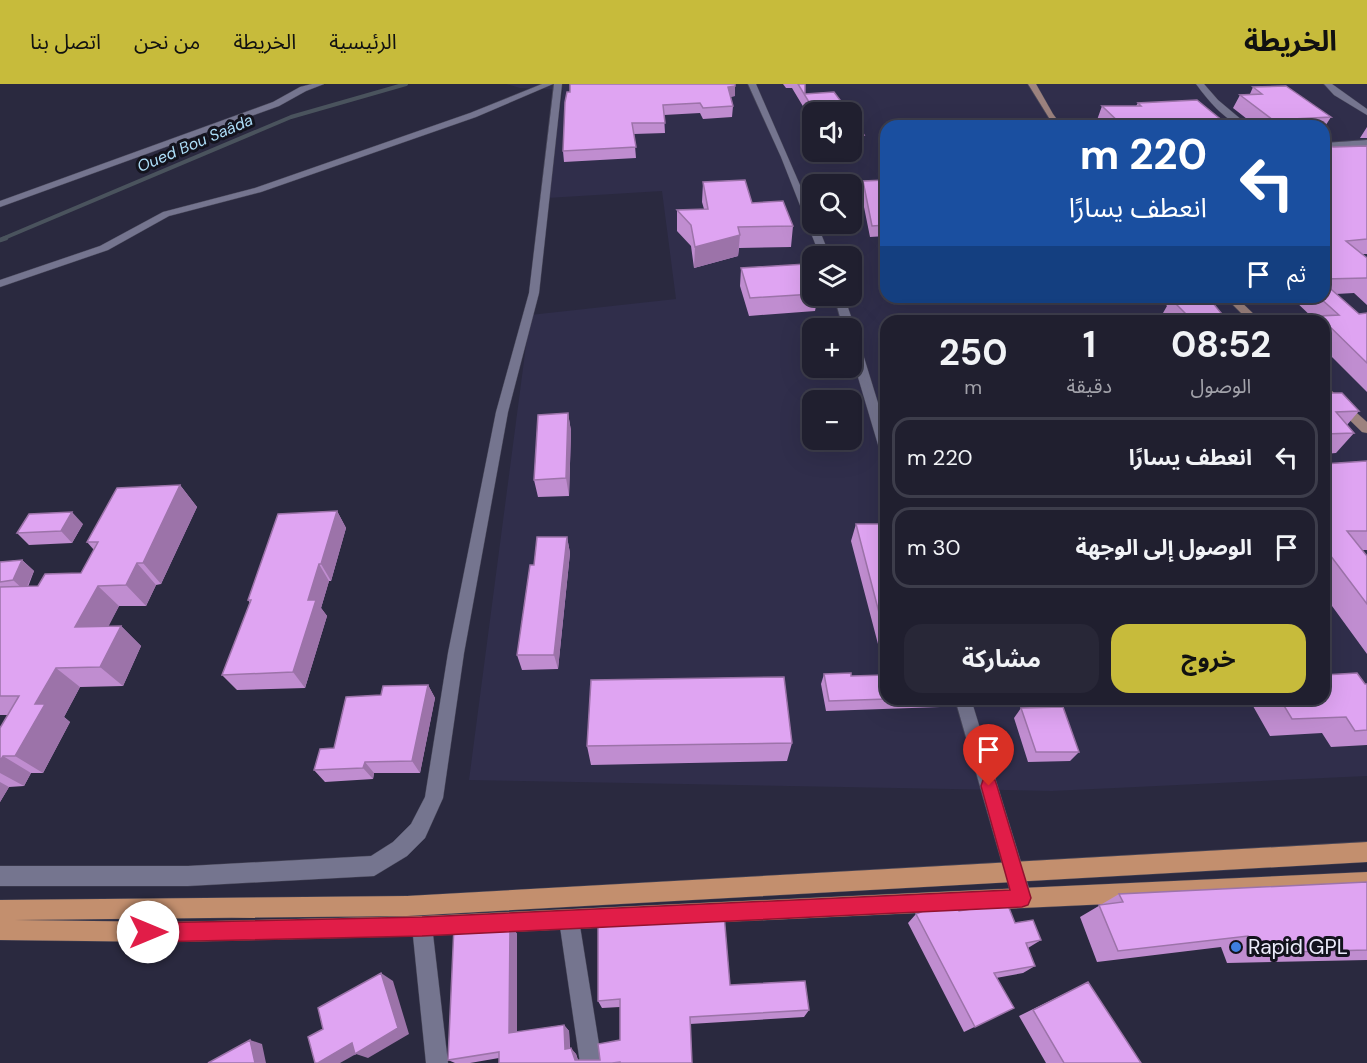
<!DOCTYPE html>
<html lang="ar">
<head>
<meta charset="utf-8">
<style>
  body { margin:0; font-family:"DM Sans","Noto Sans Arabic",sans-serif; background:#282737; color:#f1f3f6; direction:rtl; height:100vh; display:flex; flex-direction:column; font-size:22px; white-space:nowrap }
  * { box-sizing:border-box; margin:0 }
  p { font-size:20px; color:#a2a2aa }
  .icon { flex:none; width:33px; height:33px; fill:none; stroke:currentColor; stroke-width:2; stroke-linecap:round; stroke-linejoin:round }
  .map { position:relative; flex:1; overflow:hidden; direction:ltr }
  .details { position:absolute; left:880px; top:231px; width:450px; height:390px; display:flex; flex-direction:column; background:#201f2f; border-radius:18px; box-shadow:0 6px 24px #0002,0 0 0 2px #3d3d4b; direction:rtl }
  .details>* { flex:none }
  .top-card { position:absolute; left:880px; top:36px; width:450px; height:183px; border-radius:18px; box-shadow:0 6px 24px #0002,0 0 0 2px #3d3d4b; direction:rtl; background:#1a4fa0; color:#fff; overflow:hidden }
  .controls { position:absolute; left:802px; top:18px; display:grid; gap:12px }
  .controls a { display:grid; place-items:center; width:60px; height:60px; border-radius:12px; background:#201f2f; box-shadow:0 6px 24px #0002,0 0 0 2px #3d3d4b; font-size:30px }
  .pin { position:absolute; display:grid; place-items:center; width:51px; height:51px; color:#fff; margin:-62px -26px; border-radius:50% 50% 50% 0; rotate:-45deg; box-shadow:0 0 6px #0007 }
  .pin .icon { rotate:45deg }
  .me { position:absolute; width:66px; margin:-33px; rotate:90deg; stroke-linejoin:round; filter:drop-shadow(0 0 4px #0008) }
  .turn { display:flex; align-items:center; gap:21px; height:126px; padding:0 24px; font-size:27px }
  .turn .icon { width:78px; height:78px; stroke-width:2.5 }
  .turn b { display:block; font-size:42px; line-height:51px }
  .then { display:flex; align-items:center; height:57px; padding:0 24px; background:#0003; gap:12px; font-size:22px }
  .eta { display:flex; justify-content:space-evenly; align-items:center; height:102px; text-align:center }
  .eta b { font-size:36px; font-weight:700; line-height:42px }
  .cta { display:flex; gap:12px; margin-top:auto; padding:12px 24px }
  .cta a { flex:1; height:69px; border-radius:18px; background:#c7bb3b; color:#111; font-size:24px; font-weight:700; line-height:69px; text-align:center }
  .cta a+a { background:#282737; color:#f1f3f6 }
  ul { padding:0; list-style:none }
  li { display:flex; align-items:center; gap:18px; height:81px; margin:0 12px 9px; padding:0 12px; border:3px solid #3d3d4b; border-radius:18px }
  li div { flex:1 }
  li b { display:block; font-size:22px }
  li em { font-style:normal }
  header { display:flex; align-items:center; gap:36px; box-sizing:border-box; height:84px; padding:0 30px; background:#c7bb3b; color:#111 }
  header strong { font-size:28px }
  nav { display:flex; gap:33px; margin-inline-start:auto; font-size:21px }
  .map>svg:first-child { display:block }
  .built { fill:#302e4b; fill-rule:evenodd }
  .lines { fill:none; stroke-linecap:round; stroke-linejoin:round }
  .stream-far1 { stroke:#4a535d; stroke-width:4 }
  .stream { stroke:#4a535d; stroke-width:4.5 }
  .street-casing { stroke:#474658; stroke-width:1 }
  .secondary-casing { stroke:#474658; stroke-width:1 }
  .primary-casing { stroke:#474658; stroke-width:1 }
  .street { fill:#75758f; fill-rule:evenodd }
  .secondary { fill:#9c827e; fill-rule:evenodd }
  .primary { fill:#c38f6e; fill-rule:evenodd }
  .wall { fill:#c08dd0 }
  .shaded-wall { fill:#9c73a9 }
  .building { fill:#dfa4f2; stroke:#9c73a9; stroke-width:1.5 }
  .route { fill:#e11d48; stroke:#92132f; stroke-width:1.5 }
  .shop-dot { fill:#3f7fe0; stroke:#13131d; stroke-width:2 }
  .labels { text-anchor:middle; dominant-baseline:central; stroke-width:6; stroke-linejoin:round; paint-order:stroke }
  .far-water-label { font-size:16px; font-style:italic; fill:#addef8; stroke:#13131d }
  .near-poi-label { font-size:21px; fill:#ececfb; stroke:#13131d; text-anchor:start }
</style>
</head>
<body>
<header>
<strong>الخريطة</strong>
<nav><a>الرئيسية</a><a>الخريطة</a><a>من نحن</a><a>اتصل بنا</a></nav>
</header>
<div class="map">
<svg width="1367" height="979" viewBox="0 0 1367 979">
  <rect width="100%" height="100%" fill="#2a293f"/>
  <path class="built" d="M506,0H1367V692L1052,707L469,696L530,231L676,215L662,107L547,114L563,6L520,4ZM813,28H852V68H813ZM886,42H1324V213H886ZM813,100H852V140H813ZM813,172H852V212H813ZM886,237H1324V615H886ZM813,244H852V284H813ZM813,316H852V356H813Z"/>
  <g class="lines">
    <path class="stream-far1" d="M2,155L291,33L406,0"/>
    <path class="stream" d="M0,156L6,154"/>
    <defs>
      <path id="street" d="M312,0H324L306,7L279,22L0,123V117L273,18L300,3Z
        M542,0H553L476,33L261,108L169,132L108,166L0,203V196L100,162L163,128L255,104L470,29Z
        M554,0H562L539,209L508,328L464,569L443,714L425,754L407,772L374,792L188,802H0V782H188L371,772L393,758L411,740L425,713L448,569L496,328L529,209Z
        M748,0H756L813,131V140H817L830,172H820L781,73Z
        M1196,0H1204L1218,16L1249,42C1228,42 1208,16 1196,0Z
        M1324,0H1332L1367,25V31L1334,11Z
        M1367,56V62L1324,64V59Z
        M834,212H844L855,244L853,246L843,244Z
        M852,251L858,254L886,345V368L879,364L852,273Z
        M955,615H971L1032,814L1029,821L1022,824L1015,821L1012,814Z
        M569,826L576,829L579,836L602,979H580L559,836L562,829Z
        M422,832L429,835L432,842L448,979H426L412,842L415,835Z"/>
      <path id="secondary" d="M1028,0H1036L1053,30L1062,42H1054Z
        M1225,213H1236L1261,237H1249Z
        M1324,300L1367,338V349L1362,348L1324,311Z"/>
      <path id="primary" d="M1367,758V778L407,832L15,836L170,838L422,832L1367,788V808L422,852L170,858L0,856V816L407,812Z"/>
    </defs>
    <use href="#street" class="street-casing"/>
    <use href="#secondary" class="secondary-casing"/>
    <use href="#primary" class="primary-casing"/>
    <use href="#street" class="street"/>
    <use href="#secondary" class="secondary"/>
    <use href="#primary" class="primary"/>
  </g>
  <path class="wall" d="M783,0H805V10L849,28H813V59L808,46L809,34H810L792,4H786Z
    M735,2V12L730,13L733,22L732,33L703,35L700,29L664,31L665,49L634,50L636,74L564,78L563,67L570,8Z
    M1253,3L1331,33L1324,44V42H1256L1233,24L1240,11L1250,10Z
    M1138,19L1229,42H1103L1097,36L1102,22H1136Z
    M852,33L864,51L862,63H852Z
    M1367,43V54H1360Z
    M1324,60L1333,63L1367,62V170H1362L1367,174V221L1354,209L1336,210L1359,230L1367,229V308L1324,265V237H1316L1292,214L1293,213H1324Z
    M886,96V152L870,153L861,108L863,97Z
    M703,98L752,119L793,142L791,163L739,164L738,172L694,184L691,162L677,147V126L704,125L702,118Z
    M741,184L813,197V212H818L815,227L749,232L740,202Z
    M1160,213H1208L1226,235L1236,237H1172L1163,229L1167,222Z
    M1324,309L1359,327L1347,341L1354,349L1336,369L1324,370Z
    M568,329L571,347L569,412L538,413L534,396Z
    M1367,377V466H1362L1367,520V570L1324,511V380Z
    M180,401L197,423L161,500L156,501L146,522H119L108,542H121L141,562L123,602L80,603L64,633L70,638L43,689H31L24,702L9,703L0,718V644L8,631H0V478L22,476L34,487L28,503L38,502L81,489L94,466L87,458Z
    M337,427L346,444L331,497H329L321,524L327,532L305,604L237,606L222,591L250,519L248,516Z
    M83,440L72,459L29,461L17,449Z
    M856,440H886V559L878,560L851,457Z
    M567,453L570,469L558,585L522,586L517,571L534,481Z
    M824,590L851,592L886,615H944L940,623L826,627L821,600Z
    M1365,600H1367V661L1331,663L1322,649L1270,652L1249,615H1324Z
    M428,601L435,614L420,689H374L373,695L325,698L314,686L381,611Z
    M1021,624L1079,668L1070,677L1028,678L1014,634Z
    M792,659L787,677L591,681L587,662Z
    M1367,798V876L1227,879L1221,863L1097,878L1080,833L1119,810Z
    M916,830L1015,839L1041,856L1028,864L1035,882L1023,889L996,894L1014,924L964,948L908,839Z
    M510,840L517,850V948L564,941L569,947L570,964L576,970L578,976H600L620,956V923L602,924L598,917L730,901L809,926L804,933L690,940L692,979H499V974L470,979H455L448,976Z
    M1088,898L1141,979H1046L1019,932Z"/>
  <path class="shaded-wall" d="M735,2V12L727,13L728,3Z
    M740,151L738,172L694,184L695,163Z
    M568,329L571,347L569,412L566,394Z
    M180,401L197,423L161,500L143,479Z
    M337,427L346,444L331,497L321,480Z
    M72,428L83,440L72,459L61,447Z
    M567,453L570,469L558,585L554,571Z
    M22,476L34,487L25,507L13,496Z
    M137,479L156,501L146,522L126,501Z
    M319,480L329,497L321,524L327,532L305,604L293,588L308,516Z
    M98,502L119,522L98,563L75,543Z
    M121,542L141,562L123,602L100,583Z
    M56,584L80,603L64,633L70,638L43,689L15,672L35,620Z
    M428,601L435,614L420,689L412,677Z
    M3,672L31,689L24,702L0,689V677Z
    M365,678L374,689L373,695L363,684Z
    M0,698L9,703L0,718Z
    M510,840L517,850V955L509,949Z
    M381,889L393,897L409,950L368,974L356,970L340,979H318Z
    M564,941L569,947L570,971L565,965Z
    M250,956L262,960L266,979H255Z
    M571,964L576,970L579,979L575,976Z"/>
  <path class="building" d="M570,0H735V2L728,3L733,22L703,24L700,19L663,21L665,39H632L636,63L563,67L565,18L567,8H570Z
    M798,0H805V10L834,8L849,28H815Z
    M1286,2L1331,33L1273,36L1240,11L1262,10L1253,3Z
    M1197,16L1229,42H1123L1102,22H1141L1138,19Z
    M852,33L864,51H852Z
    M809,34H813V43Z
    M1324,60H1329L1333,63L1367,62V155L1346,157L1367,174V194H1366L1324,195Z
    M745,96L752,119L783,117L793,142L738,143L740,151L695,163L691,141L677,126L708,125L703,98Z
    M886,96V141L872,142L863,97Z
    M806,180L813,197V210L750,214L741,184Z
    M1324,199L1359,230L1367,229V279L1319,232L1339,231L1319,213H1324Z
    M1179,213H1208L1226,235L1233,234L1236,237H1193L1171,215H1180Z
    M1324,309H1342L1359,327L1336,328L1354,349L1324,350Z
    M568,329L566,394L534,396L538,331Z
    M1367,377V447H1347L1367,472V520L1324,463V380Z
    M180,401L143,479H137L126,501L98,502L75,543L121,542L100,583L56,584L35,620H45L15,672H3L0,677V644L19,612H0V503L38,502L45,490L81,489L98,458H87L117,404Z
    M337,427L321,480H319L308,516H316L293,588L222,591L251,516H248L278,430Z
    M72,428L61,447L17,449L29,430Z
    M856,440H886V544H883Z
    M537,453H567L554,571H517L530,481H534Z
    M22,476L13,496L0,498V478Z
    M851,589V592L886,591L887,615L829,617L824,590Z
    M1357,589L1365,600H1367V646L1355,647L1346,633L1292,635L1280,615H1324V591Z
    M784,593L792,659L587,662L591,596Z
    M428,601L412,677L365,678L363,684L314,686L320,665L334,664L346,613L381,611L383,602Z
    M1063,623L1079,668H1036L1021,624Z
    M1367,798V866L1255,869L1248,852L1118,867L1099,821L1123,818L1119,810Z
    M1007,819L1015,839L1033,836L1041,856L1026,859L1035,882L994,889L1014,924L975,943L916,830L935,822L956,821L959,827Z
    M724,830L730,901L805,897L809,926L690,933L692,979H620V978L612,979H499V968L448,976L454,842L510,840L509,949L564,941L565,965L571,964L575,976H600L598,960L620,956V915L598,917V838Z
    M381,889L398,944L355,970L352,959L318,979H315L308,953L323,945L318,924Z
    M1088,898L1141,979H1064L1033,926Z
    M250,956L255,979H208Z"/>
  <path class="route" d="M989,694L995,696L997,702L1031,814L1028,821L1022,823L422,852L148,858L142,855L139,848L142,842L148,839L422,833L1010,806L981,702L983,696Z"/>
  <circle class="shop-dot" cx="1236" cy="863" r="6"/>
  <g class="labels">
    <g class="far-water-label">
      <text transform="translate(195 59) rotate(-23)">Oued Bou Saâda</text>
    </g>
    <g class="near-poi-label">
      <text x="1248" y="863">Rapid GPL</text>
    </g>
  </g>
</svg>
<div class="controls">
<a><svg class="icon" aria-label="sound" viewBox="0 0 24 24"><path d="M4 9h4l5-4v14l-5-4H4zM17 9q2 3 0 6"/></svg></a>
<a><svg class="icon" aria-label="search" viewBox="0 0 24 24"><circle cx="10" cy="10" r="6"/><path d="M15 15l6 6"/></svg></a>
<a><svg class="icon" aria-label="layers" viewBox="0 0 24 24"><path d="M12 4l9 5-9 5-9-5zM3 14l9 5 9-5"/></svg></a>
<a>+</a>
<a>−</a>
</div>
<div class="pin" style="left:989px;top:702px;background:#d93025"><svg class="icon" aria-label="arrive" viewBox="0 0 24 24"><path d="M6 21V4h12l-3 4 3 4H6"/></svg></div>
<svg class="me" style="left:148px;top:848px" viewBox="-20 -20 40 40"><circle r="19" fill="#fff"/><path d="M0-13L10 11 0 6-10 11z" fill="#e11d48"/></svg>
<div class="top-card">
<div class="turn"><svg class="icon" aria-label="left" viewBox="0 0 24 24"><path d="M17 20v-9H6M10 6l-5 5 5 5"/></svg><div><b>220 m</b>انعطف يسارًا</div></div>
<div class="then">ثم<svg class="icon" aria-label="arrive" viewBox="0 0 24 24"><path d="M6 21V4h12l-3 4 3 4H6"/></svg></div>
</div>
<section class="details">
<div class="eta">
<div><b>08:52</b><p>الوصول</p></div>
<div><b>1</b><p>دقيقة</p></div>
<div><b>250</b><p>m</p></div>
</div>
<ul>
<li><svg class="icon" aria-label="left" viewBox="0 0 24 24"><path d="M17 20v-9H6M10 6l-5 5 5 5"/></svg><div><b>انعطف يسارًا</b></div><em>220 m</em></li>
<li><svg class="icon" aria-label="arrive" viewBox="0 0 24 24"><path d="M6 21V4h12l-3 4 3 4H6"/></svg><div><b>الوصول إلى الوجهة</b></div><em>30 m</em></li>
</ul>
<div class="cta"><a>خروج</a><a>مشاركة</a></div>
</section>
</div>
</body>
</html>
